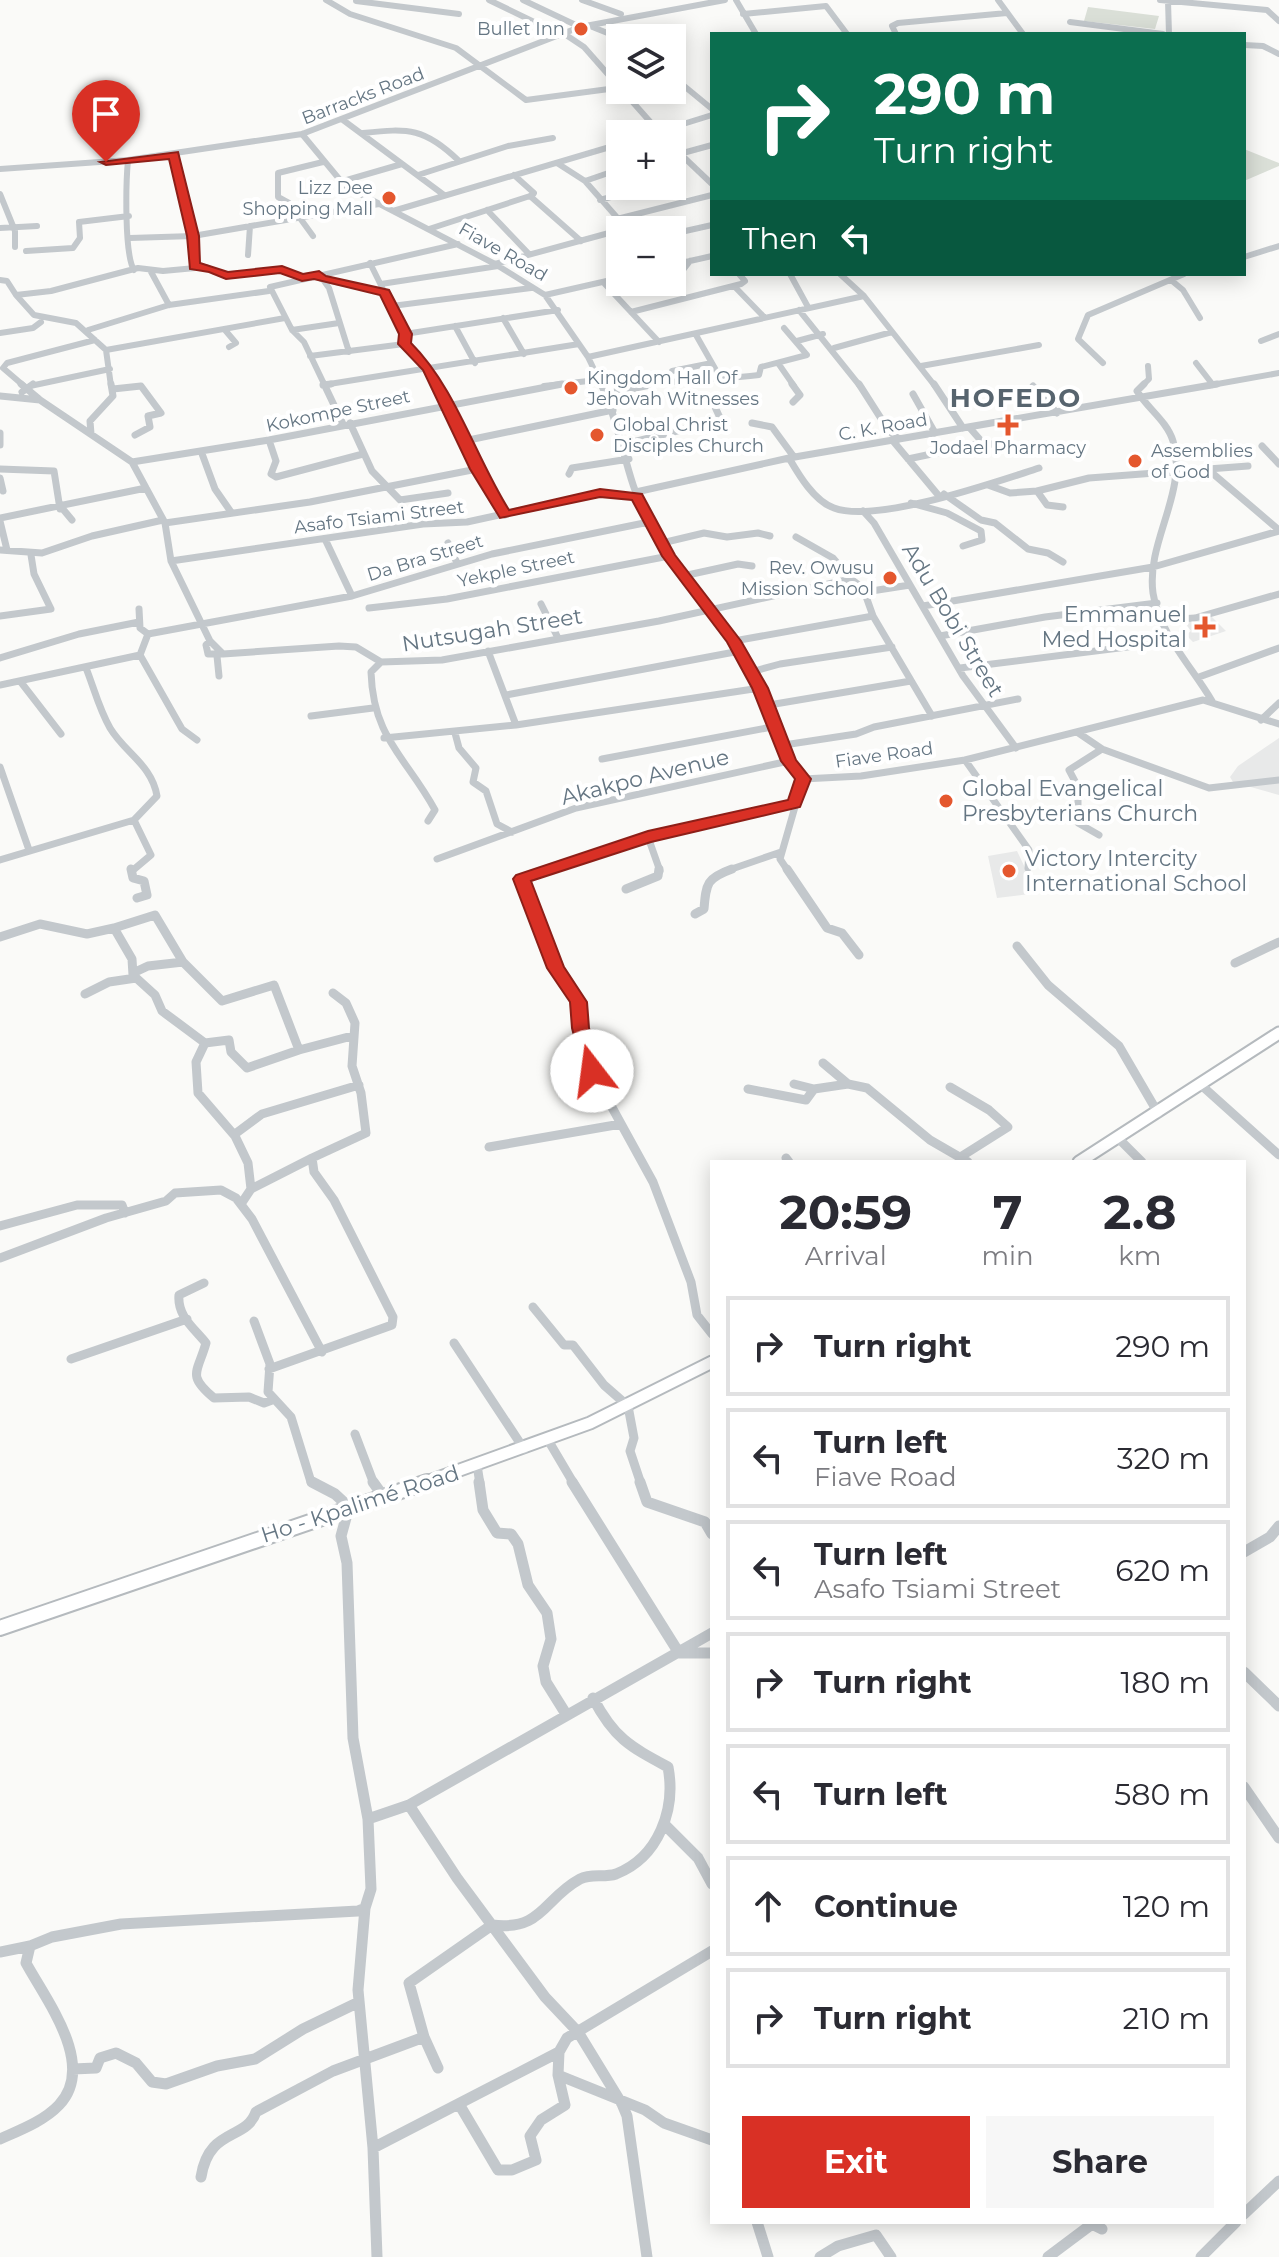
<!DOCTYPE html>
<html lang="en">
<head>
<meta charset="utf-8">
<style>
  body { margin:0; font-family:Montserrat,sans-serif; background:#f7f7f7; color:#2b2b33; height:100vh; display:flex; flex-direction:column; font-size:30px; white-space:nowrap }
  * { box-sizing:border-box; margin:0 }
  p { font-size:26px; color:#7c7c81 }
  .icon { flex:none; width:44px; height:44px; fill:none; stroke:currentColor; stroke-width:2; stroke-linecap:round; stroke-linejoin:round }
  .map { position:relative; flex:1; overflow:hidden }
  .details { position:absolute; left:710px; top:1160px; width:536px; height:1064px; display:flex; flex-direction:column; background:#fff; border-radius:0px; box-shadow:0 4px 20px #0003 }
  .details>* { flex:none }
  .banner { position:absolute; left:710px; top:32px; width:536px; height:244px; border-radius:0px; box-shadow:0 4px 20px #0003; background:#0b6e4f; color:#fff; overflow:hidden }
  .fabs { position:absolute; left:606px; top:24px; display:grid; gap:16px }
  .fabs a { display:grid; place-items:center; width:80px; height:80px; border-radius:0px; background:#fff; box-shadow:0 4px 20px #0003; font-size:40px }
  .pin { position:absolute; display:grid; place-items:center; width:68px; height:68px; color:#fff; margin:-82px -34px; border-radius:50% 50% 50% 0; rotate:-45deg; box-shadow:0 0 8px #0007 }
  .pin .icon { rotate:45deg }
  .me { position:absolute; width:88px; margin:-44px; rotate:345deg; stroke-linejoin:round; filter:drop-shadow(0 0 6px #0008) }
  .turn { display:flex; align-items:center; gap:28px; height:168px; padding:0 32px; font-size:36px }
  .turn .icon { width:104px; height:104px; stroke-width:2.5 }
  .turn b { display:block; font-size:56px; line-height:68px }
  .then { display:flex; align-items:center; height:76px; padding:0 32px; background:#0003; gap:16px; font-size:30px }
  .eta { display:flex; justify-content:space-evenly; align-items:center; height:136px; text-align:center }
  .eta b { font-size:48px; font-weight:700; line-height:56px }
  .button { display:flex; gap:16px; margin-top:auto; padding:16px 32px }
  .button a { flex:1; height:92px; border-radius:0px; background:#d93025; color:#fff; font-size:32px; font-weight:700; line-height:92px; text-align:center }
  .button a+a { background:#f7f7f7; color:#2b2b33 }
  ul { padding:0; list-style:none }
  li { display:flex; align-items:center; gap:24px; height:100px; margin:0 16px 12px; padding:0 16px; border:4px solid #e1e1e2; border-radius:0px }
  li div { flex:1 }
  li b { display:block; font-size:30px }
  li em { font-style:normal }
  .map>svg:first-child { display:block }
  .built { fill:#e8e9e9 }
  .green { fill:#dadfd7 }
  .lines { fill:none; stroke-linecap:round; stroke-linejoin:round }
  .major-far1-casing { stroke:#b5babe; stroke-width:15 }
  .major-casing { stroke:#b5babe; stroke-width:18 }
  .minor-far3 { stroke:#c3c8cc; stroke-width:6 }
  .minor-far2 { stroke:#c3c8cc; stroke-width:7 }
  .minor-far1 { stroke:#c3c8cc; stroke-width:9 }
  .minor { stroke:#c3c8cc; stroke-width:11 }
  .major-far1 { stroke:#fff; stroke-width:11 }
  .major { stroke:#fff; stroke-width:14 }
  .route { fill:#d93025; stroke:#8d1f18; stroke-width:2 }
  .poi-dot { fill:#e4572e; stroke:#fff; stroke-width:3 }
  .labels { text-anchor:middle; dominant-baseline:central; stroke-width:8; stroke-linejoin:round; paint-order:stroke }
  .far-poi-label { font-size:18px; fill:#657683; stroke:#fff; text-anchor:end }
  .far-street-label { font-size:18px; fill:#657683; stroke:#fff }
  .poi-label { font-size:22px; fill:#657683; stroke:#fff; text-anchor:start }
  .street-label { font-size:22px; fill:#657683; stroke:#fff }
  .far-district-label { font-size:26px; font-weight:bold; letter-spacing:2px; fill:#57646e; stroke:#fff }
</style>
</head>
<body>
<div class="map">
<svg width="1279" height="2257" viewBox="0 0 1279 2257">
  <rect width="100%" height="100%" fill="#fafaf8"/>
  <path class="built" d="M1211,616L1226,631L1193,642L1186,635L1191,631L1185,623Z
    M1279,738V795L1233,782L1230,777L1238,766Z
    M1017,851L1037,893L997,898L988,856Z"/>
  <path class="green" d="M1088,7L1159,16L1155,29L1084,21Z
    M1244,149L1279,163V166L1244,181Z"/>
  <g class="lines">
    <defs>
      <path id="major-far1" d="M1079,1162L1279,1033
        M421,1484L590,1423L712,1362"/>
      <path id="major" d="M0,1628L427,1482"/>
    </defs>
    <use href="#major-far1" class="major-far1-casing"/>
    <use href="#major" class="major-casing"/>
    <path class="minor-far3" d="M326,0L350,14L456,48L526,100L609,89L620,84
      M489,0L559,34
      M523,0L580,27
      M582,0L621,14
      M736,0L756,34
      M998,0L1023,34
      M1160,0L1267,10L1279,21
      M356,1L459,14
      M1168,1L1169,34
      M743,14L826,6L847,34
      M1070,22L1163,34
      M590,26L620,38
      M563,33L584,47L620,88
      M896,34L892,26L898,23L1007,13
      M1244,45L1263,46L1279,54
      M672,76L712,109
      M622,90L661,134
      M343,120L444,195
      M363,133C409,128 425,128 459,161
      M302,134L345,186L495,264L545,295L588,357L602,386
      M651,134L712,115
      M672,146L712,184
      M174,155L193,236L194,267
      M672,156L712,145
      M128,160C126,181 124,254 134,270
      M557,163L585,181L628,230
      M0,169L128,160L302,134L580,27L725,0
      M418,175L508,146L553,138
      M514,175L534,193L532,196
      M585,181L620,169
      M340,182L402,164
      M0,194L15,231V247
      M530,196L581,241
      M600,200L650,186
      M487,210L529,254
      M393,211L620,144
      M617,219L712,195
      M0,228L37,226
      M429,229L530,196
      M672,234L712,225
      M313,236L289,203L278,197V173L323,162
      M130,238L193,236L379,204
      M26,251L73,248L80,238L79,222L129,216
      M248,255L250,226
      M1244,257L1279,246
      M370,263L405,334L404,344L428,368L437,386
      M495,264L620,230
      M672,265L712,256
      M150,270L169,305
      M319,274L329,288L349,352
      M680,274L690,261
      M790,274L808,307
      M840,274L864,296L935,386
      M321,279L385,292
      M0,280L7,281L16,295
      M1171,280L1183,290L1200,318
      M603,282L659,342
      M381,284L498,266
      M734,286L764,317
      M545,295L620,278
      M392,306L531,288
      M799,310L860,386
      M631,312L741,284L745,281L739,274
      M503,318L524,354
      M455,326L475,363
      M88,330L169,305L269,291
      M225,330L236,343L229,347
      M292,330L339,323
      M0,333L33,328L41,322
      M405,334L558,310
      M696,335L721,379
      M797,341L823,334
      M1261,341L1279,334
      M834,348L892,332
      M106,350L285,318
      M310,356L404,344
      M588,357L864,296
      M778,363L794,386
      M1103,363L1078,339L1088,315L1184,274
      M1196,363L1213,385
      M921,366L1039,345
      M672,371L712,363
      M323,385L579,344
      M24,386L3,368L7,363L95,340
      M30,386L110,369
      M111,386L106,350L76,323L34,315L16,295L51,291L138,268L163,271L206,267L226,276L277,269L302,278
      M325,386L304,342L292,330L270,287L458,244
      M544,386L597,380
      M646,386C683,378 721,380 759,375L761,367L807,355L784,328
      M1142,386L1149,379L1148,366
      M1206,386L1279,373"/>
    <path class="minor-far2" d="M21,384L39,399
      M324,384L343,424
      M436,384L477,469L505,515
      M601,384C622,428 625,479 649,522C678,575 721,617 749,669C769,705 778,747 803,779L861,776L965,760L1203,700L1279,724
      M792,384L800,395L793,402
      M859,384L889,431L899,439
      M934,384L963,428
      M1144,384L1137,391C1147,408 1167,421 1173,441C1188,493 1146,541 1153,593C1159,633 1192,667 1212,701
      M323,385L331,384
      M1033,386L1057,413
      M113,389L141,386L161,413L148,416L150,427L135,435
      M22,392L33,384
      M606,394L655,384
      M913,394L935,433
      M0,396L40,400L132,462L165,523L171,561L210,641L223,654L339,646L356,647L381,662L442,660L659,621L851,579L863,588L873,616L932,716
      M350,423L372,471L400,500L448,493
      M752,423L772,427L794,457
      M969,427L983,443L999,445
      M0,433V445
      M91,434L90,421L113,396L111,384
      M269,440L276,461L271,474L276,477L363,454
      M464,441L613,410
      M893,441L939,496
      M625,444L721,420L715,407
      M1262,446L1279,464
      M201,451L215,489L231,512
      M789,458C799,475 814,501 834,508C876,524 995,482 1039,468
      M908,459L983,443
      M132,462L269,440L562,384
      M0,469L54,471L60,509
      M1211,472L1279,530
      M569,474L572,468L629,459
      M0,478L3,491
      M988,485L1010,493L1037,491L1047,505L1063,507
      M1037,491L1089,478L1248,466
      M636,492L789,458L1217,384
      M944,494L981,520L995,523L1028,549L1048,553L1063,562
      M911,503L947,513L981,531L982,540L963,546
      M62,508L72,520
      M863,511L874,523L963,676L1016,748
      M0,518L146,488
      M0,521L7,550
      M165,523L310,502L477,469
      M796,537L833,558L851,579
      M325,539L352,596
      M448,543L457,563
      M662,543L704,533L727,537L758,533L770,536
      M0,550L42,553L92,536L163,520
      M171,561L423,524L467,522L600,493L637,497
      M683,576L738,564L752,566
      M865,592L910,585
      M541,604L558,638
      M923,606L1153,567L1279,531
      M369,608L447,599L669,556
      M139,609L140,628L148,634
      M0,616L51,609L34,574L31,555
      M1164,620L1195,618L1279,594
      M148,634L352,596L492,554L649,522
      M940,636L1045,617L1157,603
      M210,641L206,645L208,654H223
      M734,641L873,616
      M488,651L516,725
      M140,655L182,729L197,740
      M217,656L219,676
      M0,658L79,634L139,622
      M381,662L371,672C373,738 406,757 435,810L428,821
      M86,668C94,688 99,709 110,728C125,753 152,765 157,796L134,820L151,855L132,871
      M960,668L1175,641
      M751,672L780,664L892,647
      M1199,677L1279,648
      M20,681L61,734
      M0,685L140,655L148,634
      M506,695L740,651
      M769,705L911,681
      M311,716L373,708
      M1261,720L1279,703
      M1077,732L1102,749L1209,788L1279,780
      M455,733L459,748L476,768L473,782L486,791L497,824L512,832
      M384,738L516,725L760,688
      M784,745L856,734L874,727L1018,699
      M602,759L777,726
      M965,760L1029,850L1028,868
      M0,767L29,850
      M1099,835L1078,823V787L1069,770L1102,749
      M648,837L660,871
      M437,859L576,808L789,761
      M0,860L134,820
      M545,871L648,837L794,803
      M726,871L781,852
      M788,871L780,859L803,779"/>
    <path class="minor-far1" d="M131,869L133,878L144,881L147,895L137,898
      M551,869L522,879L556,968L579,1002L580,1028L592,1071L653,1182L691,1282L697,1315L712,1334
      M787,869L827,928L842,933L859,955
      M626,889L658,876L659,869
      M695,914L704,909C706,883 707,878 732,869
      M114,928L155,915L183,962L222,1001L274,985L299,1050L247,1068L231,1052L229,1040L205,1043
      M0,937L40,924L87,934L114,928L132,959L133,975L155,995L162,1011L205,1043L196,1062L198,1093L235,1136L248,1163L251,1189
      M1017,946L1048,985L1119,1046L1158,1113
      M1235,963L1279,942
      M133,973L148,966L183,962
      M85,994L109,982L136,978
      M299,1050L352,1036
      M823,1063L848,1084L867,1088L930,1140L968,1162
      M794,1084L814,1089L848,1084
      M1201,1085L1279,1155
      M950,1087L989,1110L1008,1127L962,1156
      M748,1089L806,1100L814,1089
      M235,1134L262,1114L359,1085
      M1118,1138L1142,1162
      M489,1147L621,1124
      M786,1158L789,1162
      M241,1204L251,1189L312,1158
      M0,1226L77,1205H122L125,1213
      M0,1258L106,1218L166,1201L175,1193L221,1190L236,1198L252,1219L322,1352
      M204,1283L179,1295C177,1316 194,1328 206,1343C198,1372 186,1375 214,1398L249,1397L264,1403L272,1400
      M533,1307L564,1345H573L604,1385L628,1406L634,1438L630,1451L641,1484
      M254,1321L270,1364L268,1392L291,1417L311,1482L316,1484
      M454,1343L524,1449
      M71,1359L187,1319
      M269,1369L392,1325L393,1317L334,1200L314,1172L312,1158L366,1133L361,1093L352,1066L355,1023L346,1003L333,993
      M355,1434L374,1484
      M548,1440L574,1484
      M477,1465L480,1484"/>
    <path class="minor" d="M312,1482L335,1494L349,1507L341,1536L347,1563L353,1738L368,1819
      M373,1482L383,1496
      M479,1482L483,1510L497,1533L511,1534L518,1544L528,1585L547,1613L551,1639L543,1666L546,1682L566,1714
      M572,1482L679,1653H712
      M640,1482L647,1502L705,1522L712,1534
      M1244,1552L1270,1537L1279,1526
      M1244,1672L1279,1706
      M1244,1787L1279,1838
      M409,1805L457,1878L545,1997L578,2032L622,2104L627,2116L647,2257
      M665,1825L698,1858L712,1884
      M365,1908L358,1990L373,2148L377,2257
      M0,1952L30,1946
      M424,2037L438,2068
      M73,2069L96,2068L100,2058L116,2053L136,2063L152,2082L166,2084L217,2066L255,2059L303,2029L359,2002
      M558,2075L645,2110L664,2123L712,2140
      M459,2104L498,2170H512L536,2160L530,2136L541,2120L565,2105L558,2075L559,2052
      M0,2139C20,2130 44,2121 59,2105C97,2065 46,2000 26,1963L30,1946L52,1937L121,1924L358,1911L365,1908L371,1889L368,1819L409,1805L712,1633
      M373,2148L559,2052L567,2038L712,1951
      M201,2177C209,2127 246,2141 256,2112L333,2071L424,2037L409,1983L492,1925C543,1931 543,1899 580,1879C591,1873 604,1878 616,1874C659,1857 676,1809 668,1767C629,1746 614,1738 593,1698
      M1244,2214L1279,2181
      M757,2222L768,2257
      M820,2257L838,2246L876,2235L891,2257
      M1048,2257L1092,2224L1102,2229
      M1201,2257L1236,2222"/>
    <use href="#major-far1" class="major-far1"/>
    <use href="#major" class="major"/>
  </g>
  <path class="route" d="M178,152L199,236L200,263L228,272L282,266L303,274L319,271L326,276L389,290L412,334L411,343C456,388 475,456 509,510L600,489L642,494L675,555L741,641L768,688L796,760L811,779L800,807L651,842L531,881L564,967L587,1002L589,1028L601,1071L598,1076H586L583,1071L572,1028L570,1002L547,968L513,879L516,875L648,831L788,800L795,779L781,761L752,688L727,642L662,556L632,500L600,497L500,518L470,469L423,370L398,344L399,334L380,295L314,279L302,281L280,273L226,279L209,272L190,269L187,236L169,159L106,165L100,162Z"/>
  <g class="poi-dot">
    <circle cx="581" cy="29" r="8"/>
    <circle cx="389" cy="198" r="8"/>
    <circle cx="571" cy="388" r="8"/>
    <path d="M1004 413h8v8h8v8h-8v8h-8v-8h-8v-8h8z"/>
    <circle cx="597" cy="435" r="8"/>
    <circle cx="1135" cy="461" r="8"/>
    <circle cx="890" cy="578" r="8"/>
    <path d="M1201 615h8v8h8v8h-8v8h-8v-8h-8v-8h8z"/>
    <circle cx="946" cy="801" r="8"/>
    <circle cx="1009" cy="871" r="8"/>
  </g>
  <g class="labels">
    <g class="far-poi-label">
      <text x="565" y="29">Bullet Inn</text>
      <text x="373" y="188">Lizz Dee<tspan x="373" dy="21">Shopping Mall</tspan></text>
      <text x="587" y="378" text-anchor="start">Kingdom Hall Of<tspan x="587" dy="21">Jehovah Witnesses</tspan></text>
      <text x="613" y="425" text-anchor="start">Global Christ<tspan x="613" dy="21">Disciples Church</tspan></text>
      <text x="1008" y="448" text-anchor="middle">Jodael Pharmacy</text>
      <text x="1151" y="451" text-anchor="start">Assemblies<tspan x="1151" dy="21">of God</tspan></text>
      <text x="874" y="568">Rev. Owusu<tspan x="874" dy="21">Mission School</tspan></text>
    </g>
    <g class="far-street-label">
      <text transform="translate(363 96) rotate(-21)">Barracks Road</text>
      <text transform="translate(503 252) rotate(30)">Fiave Road</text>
      <text transform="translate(338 411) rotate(-12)">Kokompe Street</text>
      <text transform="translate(883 427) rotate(-10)">C. K. Road</text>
      <text transform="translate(379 517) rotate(-7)">Asafo Tsiami Street</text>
      <text transform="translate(425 558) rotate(-17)">Da Bra Street</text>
      <text transform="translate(516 569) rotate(-12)">Yekple Street</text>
      <text transform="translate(884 755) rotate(-8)">Fiave Road</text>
    </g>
    <g class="poi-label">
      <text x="1187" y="614" text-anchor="end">Emmanuel<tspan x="1187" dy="25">Med Hospital</tspan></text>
      <text x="962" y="788">Global Evangelical<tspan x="962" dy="25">Presbyterians Church</tspan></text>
      <text x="1025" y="858">Victory Intercity<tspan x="1025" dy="25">International School</tspan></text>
    </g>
    <g class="street-label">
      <text transform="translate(953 620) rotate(59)">Adu Bobi Street</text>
      <text transform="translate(492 630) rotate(-9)">Nutsugah Street</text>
      <text transform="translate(645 777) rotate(-14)">Akakpo Avenue</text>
      <text transform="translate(360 1504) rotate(-18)">Ho - Kpalimé Road</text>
    </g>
    <g class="far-district-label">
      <text x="1016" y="398">HOFEDO</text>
    </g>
  </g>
</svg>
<div class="fabs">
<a><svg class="icon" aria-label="layers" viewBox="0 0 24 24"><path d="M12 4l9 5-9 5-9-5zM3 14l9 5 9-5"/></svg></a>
<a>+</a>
<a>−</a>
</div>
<div class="pin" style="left:106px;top:162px;background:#d93025"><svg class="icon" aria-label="arrive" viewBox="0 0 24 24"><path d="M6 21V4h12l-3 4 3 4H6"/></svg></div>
<svg class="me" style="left:592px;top:1071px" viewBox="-20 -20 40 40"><circle r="19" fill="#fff"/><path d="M0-13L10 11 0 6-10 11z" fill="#d93025"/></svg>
<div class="banner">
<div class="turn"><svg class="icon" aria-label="right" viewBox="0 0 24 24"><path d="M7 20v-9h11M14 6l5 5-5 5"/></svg><div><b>290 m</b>Turn right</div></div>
<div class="then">Then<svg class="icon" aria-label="left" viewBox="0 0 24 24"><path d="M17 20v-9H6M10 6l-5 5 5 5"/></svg></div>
</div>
<section class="details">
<div class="eta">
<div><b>20:59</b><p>Arrival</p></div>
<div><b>7</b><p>min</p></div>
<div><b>2.8</b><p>km</p></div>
</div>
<ul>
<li><svg class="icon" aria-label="right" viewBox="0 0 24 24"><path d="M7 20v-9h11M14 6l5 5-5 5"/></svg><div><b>Turn right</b></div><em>290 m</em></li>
<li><svg class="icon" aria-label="left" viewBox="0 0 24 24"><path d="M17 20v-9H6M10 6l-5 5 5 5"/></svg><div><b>Turn left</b><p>Fiave Road</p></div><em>320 m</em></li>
<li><svg class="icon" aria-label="left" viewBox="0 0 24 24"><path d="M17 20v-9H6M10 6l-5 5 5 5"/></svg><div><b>Turn left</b><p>Asafo Tsiami Street</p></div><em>620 m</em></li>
<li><svg class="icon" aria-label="right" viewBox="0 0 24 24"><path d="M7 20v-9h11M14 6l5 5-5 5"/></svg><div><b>Turn right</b></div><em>180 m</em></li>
<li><svg class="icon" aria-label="left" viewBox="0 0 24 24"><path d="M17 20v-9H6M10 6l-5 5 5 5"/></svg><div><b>Turn left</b></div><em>580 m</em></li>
<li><svg class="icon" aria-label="ahead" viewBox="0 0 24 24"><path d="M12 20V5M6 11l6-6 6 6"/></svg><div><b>Continue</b></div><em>120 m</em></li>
<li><svg class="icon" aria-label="right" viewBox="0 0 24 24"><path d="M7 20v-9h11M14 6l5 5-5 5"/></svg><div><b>Turn right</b></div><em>210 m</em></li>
</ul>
<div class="button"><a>Exit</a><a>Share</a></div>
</section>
</div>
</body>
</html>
